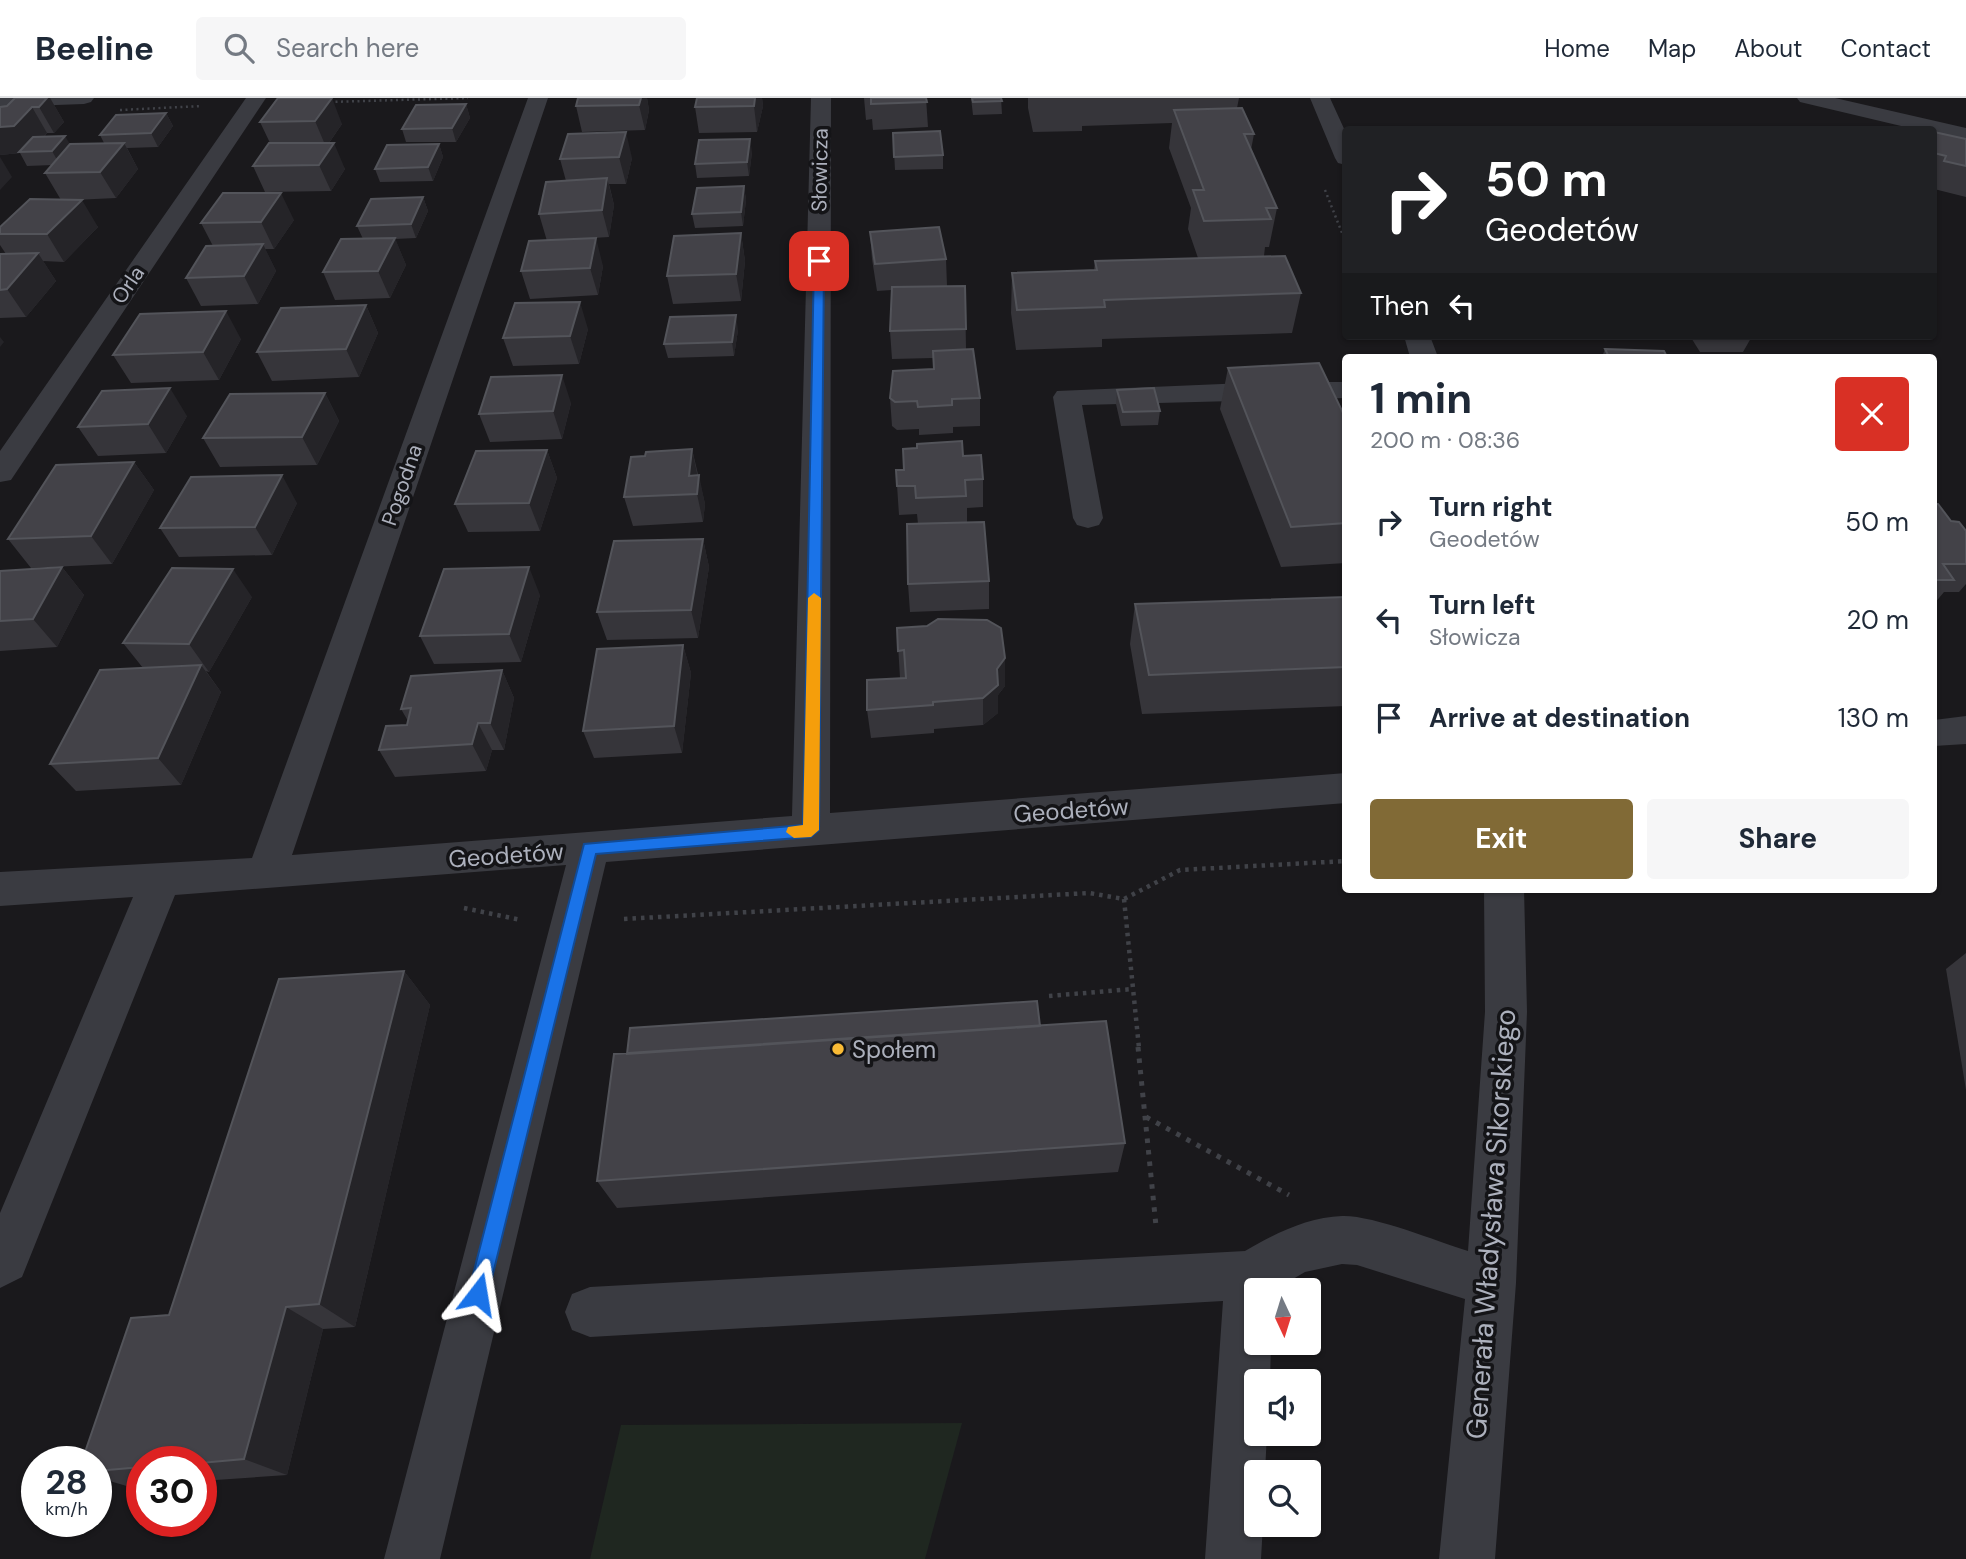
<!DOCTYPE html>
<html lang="en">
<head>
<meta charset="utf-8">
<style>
  body { margin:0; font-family:"DM Sans",sans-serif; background:#f6f6f7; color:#1f2937; height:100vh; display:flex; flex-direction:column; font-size:26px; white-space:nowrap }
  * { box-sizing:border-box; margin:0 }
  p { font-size:23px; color:#747a83 }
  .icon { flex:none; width:38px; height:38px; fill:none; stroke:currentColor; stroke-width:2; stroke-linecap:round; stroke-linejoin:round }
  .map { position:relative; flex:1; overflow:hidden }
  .sheet { position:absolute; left:1342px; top:256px; width:595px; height:539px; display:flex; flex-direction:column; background:#fff; border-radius:7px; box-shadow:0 2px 5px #0004 }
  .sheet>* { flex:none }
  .top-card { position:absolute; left:1342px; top:28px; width:595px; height:214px; border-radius:7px; box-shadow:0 2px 5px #0004; background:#202124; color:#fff; overflow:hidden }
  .needle { width:46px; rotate:176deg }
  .buttons { position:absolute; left:1244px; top:1180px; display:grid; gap:14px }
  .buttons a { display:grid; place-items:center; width:77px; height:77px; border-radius:7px; background:#fff; box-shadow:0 2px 5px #0004; font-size:35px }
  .speed { position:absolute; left:21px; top:1348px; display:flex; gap:14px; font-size:35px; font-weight:700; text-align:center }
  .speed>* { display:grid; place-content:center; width:91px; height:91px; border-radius:50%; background:#fff; box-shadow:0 2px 5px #0004; line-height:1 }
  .speed small { font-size:18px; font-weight:400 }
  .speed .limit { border:10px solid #d22; background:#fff; color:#111 }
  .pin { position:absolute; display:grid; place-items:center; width:60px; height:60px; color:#fff; margin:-30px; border-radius:14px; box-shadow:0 4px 10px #0006 }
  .me { position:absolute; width:77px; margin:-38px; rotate:14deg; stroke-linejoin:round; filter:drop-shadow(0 0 5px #0008) }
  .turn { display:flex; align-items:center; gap:24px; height:147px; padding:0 28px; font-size:32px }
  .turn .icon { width:91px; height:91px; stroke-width:2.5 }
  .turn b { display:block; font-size:49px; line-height:60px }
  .then { display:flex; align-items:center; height:66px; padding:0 28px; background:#0003; gap:14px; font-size:26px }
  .round { display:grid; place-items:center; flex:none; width:74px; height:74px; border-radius:7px; background:#f6f6f7 }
  .head { display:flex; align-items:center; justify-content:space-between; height:119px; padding:0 28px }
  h1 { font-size:42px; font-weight:700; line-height:52px }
  .primary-button { display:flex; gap:14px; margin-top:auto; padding:14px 28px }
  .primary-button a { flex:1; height:80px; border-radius:7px; background:#816a36; color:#fff; font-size:28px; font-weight:700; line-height:80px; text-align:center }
  .primary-button a+a { background:#f6f6f7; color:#1f2937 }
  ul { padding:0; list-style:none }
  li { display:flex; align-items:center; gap:21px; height:98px; padding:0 28px }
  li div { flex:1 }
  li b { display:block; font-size:26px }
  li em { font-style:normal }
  header { display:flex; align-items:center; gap:42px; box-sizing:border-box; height:98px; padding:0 35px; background:#fff; border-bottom:2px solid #e0e1e3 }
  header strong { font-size:33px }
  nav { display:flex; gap:38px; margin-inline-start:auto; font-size:24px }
  .search { width:490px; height:63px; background:#f6f6f7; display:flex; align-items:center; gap:18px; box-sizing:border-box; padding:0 24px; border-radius:7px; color:#747a83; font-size:26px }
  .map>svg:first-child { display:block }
  .green { fill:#1f2720 }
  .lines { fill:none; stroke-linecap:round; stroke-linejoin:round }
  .path-far2 { stroke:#404248; stroke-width:2.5; stroke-dasharray:2 3.5; stroke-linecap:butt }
  .path-far1 { stroke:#404248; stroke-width:4.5; stroke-dasharray:3.5 5; stroke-linecap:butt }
  .path { stroke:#404248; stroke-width:5; stroke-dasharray:4.5 7; stroke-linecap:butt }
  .minor { fill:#3a3b41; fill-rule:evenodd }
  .wall { fill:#36353a }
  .shaded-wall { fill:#252428 }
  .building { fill:#434248; stroke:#53545a; stroke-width:2 }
  .route { fill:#1a73e8; stroke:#114b97; stroke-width:2 }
  .slow { fill:#f59e0b }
  .poi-dot { fill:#f9ba35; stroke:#141417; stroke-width:2.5 }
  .labels { text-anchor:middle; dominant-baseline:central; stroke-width:7; stroke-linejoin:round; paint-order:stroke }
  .far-street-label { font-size:21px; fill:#acb0bc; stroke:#141417 }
  .street-label { font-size:24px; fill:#acb0bc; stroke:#141417 }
  .poi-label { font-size:24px; fill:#acb0bc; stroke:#141417; text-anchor:start }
  .near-street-label { font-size:28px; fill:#acb0bc; stroke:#141417 }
</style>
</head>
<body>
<header>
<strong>Beeline</strong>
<div class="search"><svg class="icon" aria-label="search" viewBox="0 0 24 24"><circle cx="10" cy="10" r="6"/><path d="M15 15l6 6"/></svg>Search here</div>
<nav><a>Home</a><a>Map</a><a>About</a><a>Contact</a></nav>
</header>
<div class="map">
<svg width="1966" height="1461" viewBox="0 0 1966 1461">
  <rect width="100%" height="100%" fill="#1a191c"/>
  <path class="green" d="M962,1325L925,1461H590L621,1327Z"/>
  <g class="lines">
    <path class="path-far2" d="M330,4L468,0
      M120,12L202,8
      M1325,92L1346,145"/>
    <path class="path-far1" d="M1124,801L1139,950
      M464,810L521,822
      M624,821L1089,795L1124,801L1180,772L1346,763
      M1049,898L1133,891"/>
    <path class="path" d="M1138,949L1156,1128
      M1146,1019L1289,1097"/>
    <path class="minor" d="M0,0H94L91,4L84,6L0,9Z
      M246,0H266L11,382L0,384V353Z
      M528,0H548L292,757L792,718L811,0H831L830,715L1346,675V705L606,764L440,1461H384L566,767L175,797L22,1179L0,1190V1115L133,799L0,808V774L252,760Z
      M1310,0H1330L1346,35V67L1338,65L1335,60Z
      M1797,0H1835L1966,30V42L1934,35V32H1918L1800,4Z
      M1404,238H1430L1438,259H1410Z
      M1269,284H1346V300L1082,307L1103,420L1099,427L1088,430L1077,427L1073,420L1053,299L1057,293Z
      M1966,618V646L1934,648V622Z
      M1484,791H1524L1527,914L1516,1185L1495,1461H1439L1465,1201L1357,1167L1342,1166L1305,1174L1274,1192H1256V1244H1271L1270,1283H1256V1335H1267L1265,1374H1256V1426H1263L1261,1461H1205L1223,1203L590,1239L572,1232L565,1214L572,1196L590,1189L1245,1153C1274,1136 1308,1119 1342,1118C1373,1117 1436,1143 1468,1153L1485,914Z"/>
  </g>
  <path class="wall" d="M15,0H50L64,24L54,35H47L45,38L70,46L104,45L100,37L166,15L173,28L158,49L127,50L138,71L116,100L74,102L98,129L64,164L43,163L56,183L26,219L0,220V156H6L0,147V129L61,102L45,75L53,67L27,68L20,55L0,57V9L7,8Z
    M278,0L342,26L329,45L345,71L331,93L265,94L253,68L270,45L260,24Z
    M647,0L649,12L645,32L582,34L576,8Z
    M697,0H762L763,8L757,34L699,35L695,9Z
    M864,0H926L928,29L873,32L872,21L866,22Z
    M971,0H1001L1002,16L973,17Z
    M1028,0H1239L1237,10L1254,36L1251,52L1277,110L1269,149H1265L1264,158L1301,195L1292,235L1102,241V249L1016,252L1011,215L1012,175L1094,172L1095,163L1198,160L1188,131L1191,110L1169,50L1172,25L1082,28V33L1033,34L1028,10Z
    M466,6L470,20L456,44H406L402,31Z
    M1934,34L1966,41V99L1934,91Z
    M893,35L943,57V71L895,72Z
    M568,36L632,60L626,86H609L614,107L609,139L577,141L603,168L598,197L530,201L521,173L547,143L539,116L566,83L560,61Z
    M439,46L443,59L433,83L380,84L375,71Z
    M752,54L749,78L697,80L695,66Z
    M744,88L746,102L743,128L695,130L692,116Z
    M423,99L428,113L416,140L395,141L406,167L390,200L335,202L323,174L363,141L357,128Z
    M294,122L274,151H265L276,173L258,206L201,208L186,180L213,148L201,125Z
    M870,134L946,161L947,188H965L966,251L980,300V328L953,329V335L919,337V331L897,332L892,328L890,300L933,271V260L892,261L890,233L892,192L877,193L872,161Z
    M741,135L745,163L741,203L673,206L667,178Z
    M366,207L378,235L359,279L272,283L257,254Z
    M588,231L579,266L513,268L503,240Z
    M738,232L734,258L668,260L664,246Z
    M1557,238H1601L1599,241H1558Z
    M1690,238H1749L1751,240L1743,254H1700Z
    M241,241L219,282L131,285L113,257Z
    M1605,251L1667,259H1602Z
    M1228,270L1346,321V465L1281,469L1220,311Z
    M1117,292L1160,313L1158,327L1121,328L1116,306Z
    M325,295L339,323L317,367L220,369L203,340Z
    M571,305L562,341L490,344L479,316Z
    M187,318L166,355L98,358L78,329Z
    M692,351L705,406L703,424L633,428L624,399L645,358Z
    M547,352L557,380L540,433L468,434L455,406Z
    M963,358L983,381V409L967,410V424L989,483V511L910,514L908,486L918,426L917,416L899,417L896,372H904Z
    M134,364L154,392L112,466L31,470L8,441Z
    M297,405L272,457L179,459L160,430Z
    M1934,406L1951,423L1966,433V486L1959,494H1944L1934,506Z
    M703,441L709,469L698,540L607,542L597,514Z
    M62,469L84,497L57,549L0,553V473Z
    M540,497L521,564L434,566L420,538Z
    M252,499L209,574L206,573L221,594L181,687L76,693L50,666L143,570L123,545Z
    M1346,499V608L1142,616L1130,546L1135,506Z
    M897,530L1005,560V588L998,597V615L983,627L934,631V635L871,640L867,612L900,580Z
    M683,547L691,575L682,655L594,660L583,633Z
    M502,572L514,600L504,652H492L486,673L395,679L379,652L407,627L408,623L401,611Z
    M1966,855V992L1946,871Z
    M404,873L430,907L355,1229L323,1231L287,1377L201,1383V1363H142V1388L130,1389L96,1379V1363L169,1217Z
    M1040,928L1125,1045L1118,1074L617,1110L597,1083Z"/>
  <path class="shaded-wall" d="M47,0H50L64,24L54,35L39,9Z
    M332,0L342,26L326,49L315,23Z
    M641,0H647L649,12L645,32L639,7Z
    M755,0H762L763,8L757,34L754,8Z
    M466,6L470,20L456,44L452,30Z
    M32,9L47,35L30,54H19L20,55L0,57V29Z
    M166,15L173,28L158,49L151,35Z
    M626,34L632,60L626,86L619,59Z
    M65,38L73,51L60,67L52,53Z
    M750,41L752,54L749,78L747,64Z
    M124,45L138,71L116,100L100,74Z
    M334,45L345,71L331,93L319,67Z
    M439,46L443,59L433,83L428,69Z
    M0,59L12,79L0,92Z
    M607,80L614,107L609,139L602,112Z
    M744,88L746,102L743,128L741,114Z
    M281,95L294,122L274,151L261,124Z
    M423,99L428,113L416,140L411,126Z
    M82,102L98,129L64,164L47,136Z
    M741,135L745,163L741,203L736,176Z
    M395,140L406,167L390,200L378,173Z
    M596,140L603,168L598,197L590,170Z
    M263,146L276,173L258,206L244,178Z
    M38,155L56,183L26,219L7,191Z
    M580,204L588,231L579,266L570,238Z
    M366,207L378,235L359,279L346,251Z
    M226,213L241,241L219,282L203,254Z
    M736,217L738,232L734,258L732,244Z
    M0,239L4,244L0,249Z
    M562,277L571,305L562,341L553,313Z
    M170,290L187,318L166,355L148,326Z
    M325,295L339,323L317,367L302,339Z
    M692,351L698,380L689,378Z
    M547,352L557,380L540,433L529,405Z
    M134,364L154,392L112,466L91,438Z
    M282,377L297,405L272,457L255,429Z
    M699,377L705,406L703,424L697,396Z
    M703,441L709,469L698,540L691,512Z
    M62,469L84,497L57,549L33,521Z
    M529,469L540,497L521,564L509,536Z
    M233,471L252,499L209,574L189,546Z
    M683,547L691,575L682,655L674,628Z
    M1005,560V588L998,597V615L983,627V600L997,571Z
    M201,567L221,594L181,687L158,660Z
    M502,572L514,600L504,652L490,625Z
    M478,625L492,652L486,673L472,646Z
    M404,873L430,907L355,1229L319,1206Z
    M286,1209L323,1231L287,1377L244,1361Z"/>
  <path class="building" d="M15,0H47L39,9H32L14,28L0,29V9L7,8Z
    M278,0H332L315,23L260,24Z
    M578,0H641L639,7L576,8Z
    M697,0H755L754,8L695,9Z
    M871,0H926L927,4L871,6Z
    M972,0H1001L1002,3L973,4Z
    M466,6L452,30L402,31L416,7Z
    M1242,10L1254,36H1244L1277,110H1266L1271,121L1204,123L1193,92H1204L1174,12Z
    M166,15L151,35L100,37L116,17Z
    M940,33L943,57L894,59L893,35Z
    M626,34L619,59L560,61L568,36Z
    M1934,34L1966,41V68L1944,63L1946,58L1934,55Z
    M65,38L52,53L19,54L33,39Z
    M750,41L747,64L695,66L699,42Z
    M124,45L100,74L45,75L70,46Z
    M269,45H334L319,67L253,68Z
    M439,46L428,69L375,71L387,47Z
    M607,80L602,112L539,116L546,84Z
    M744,88L741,114L692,116L697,90Z
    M223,95H281L261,124L201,125Z
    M423,99L411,126L357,128L371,101Z
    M30,101L82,102L47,136H0V129Z
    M939,129L946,161L875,166L870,134Z
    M741,135L736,176L667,178L674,138Z
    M395,140L378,173L323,174L341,141Z
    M596,140L590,170L521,173L529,143Z
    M263,146L244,178L186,180L206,148Z
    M38,155L7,191L0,192V156Z
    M1285,158L1301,195L1104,202L1105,209L1017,212L1012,175L1097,172L1095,163Z
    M965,188L966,231L890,233L892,189Z
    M580,204L570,238L503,240L515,205Z
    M366,207L346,251L257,254L281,210Z
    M226,213L203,254L113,257L140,216Z
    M736,217L732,244L664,246L670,219Z
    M1706,238H1749L1751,240L1707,239Z
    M973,251L980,300L952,301V307L918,309L917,303L895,304L890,300L893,273L934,271L933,253Z
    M1605,251L1664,253L1667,259H1609Z
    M1319,265L1346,321V425L1291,429L1228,270Z
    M562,277L553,313L479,316L491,279Z
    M170,290L148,326L78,329L102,293Z
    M1154,290L1160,313L1123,314L1117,292Z
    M325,295L302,339L203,340L230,296Z
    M962,343L963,358L981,357L983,381L965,382L966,398L916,400L915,388H897L896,372H904L903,351L917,350V346Z
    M692,351L689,378L699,377L697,396L624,399L631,359L645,358L646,354Z
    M547,352L529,405L455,406L476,353Z
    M134,364L91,438L8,441L56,367Z
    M282,377L255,429L160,430L191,379Z
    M1934,406H1938L1951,423L1959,424L1966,433V466H1943L1954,482H1934Z
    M984,424L989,483L908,486L907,426Z
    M703,441L691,512L597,514L614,443Z
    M62,469L33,521L0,523V473Z
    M529,469L509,536L420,538L444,471Z
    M172,470L233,471L189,546L123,545Z
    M1346,499V569L1149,577L1135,506Z
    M938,521L987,522L1001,530L1005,560L997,571L998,587L983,600L933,604V607L867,612V582L906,580L904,552L898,553L897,530L927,528Z
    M683,547L674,628L583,633L597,551Z
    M201,567L158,660L50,666L100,572Z
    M502,572L490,625H478L472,646L379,652L386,628L407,627L411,610L401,611L411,578Z
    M404,873L319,1206L286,1209L244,1361L201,1365V1363H142V1369L96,1373V1363H82L131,1220L169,1217L279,881Z
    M1037,903L1040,928L627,956L630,930Z
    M1106,923L1125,1045L597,1083L614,956Z"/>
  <path class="route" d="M819,160L824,163L819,732L811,739L596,756L488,1196L485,1203L478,1206L471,1203L468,1196L584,746L803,727L814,163Z"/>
  <path class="slow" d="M814,495L821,500L819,732L811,739L794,740L786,734L788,729L803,727L808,500Z"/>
  <circle class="poi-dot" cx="838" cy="951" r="7"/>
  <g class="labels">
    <g class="far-street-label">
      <text transform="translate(820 72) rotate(-89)">Słowicza</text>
      <text transform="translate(128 187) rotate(-56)">Orla</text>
      <text transform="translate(402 387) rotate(-71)">Pogodna</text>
    </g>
    <g class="street-label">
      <text transform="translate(1071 712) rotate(-4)">Geodetów</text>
      <text transform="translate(506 757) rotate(-4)">Geodetów</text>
    </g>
    <g class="poi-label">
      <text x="852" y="951">Społem</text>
    </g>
    <g class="near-street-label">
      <text transform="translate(1491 1126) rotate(-86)">Generała Władysława Sikorskiego</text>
    </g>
  </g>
</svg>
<div class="buttons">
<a><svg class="needle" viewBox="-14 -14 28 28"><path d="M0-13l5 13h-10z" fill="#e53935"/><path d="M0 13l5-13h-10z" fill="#747a83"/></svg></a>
<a><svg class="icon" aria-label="sound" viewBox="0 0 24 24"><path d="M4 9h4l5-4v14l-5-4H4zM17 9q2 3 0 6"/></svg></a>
<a><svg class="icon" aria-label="search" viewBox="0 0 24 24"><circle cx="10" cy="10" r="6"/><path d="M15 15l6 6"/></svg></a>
</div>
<div class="speed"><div>28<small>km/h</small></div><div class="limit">30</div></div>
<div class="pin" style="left:819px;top:163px;background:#d93025"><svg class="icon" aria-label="arrive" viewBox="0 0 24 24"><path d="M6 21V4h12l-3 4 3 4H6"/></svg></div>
<svg class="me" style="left:478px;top:1196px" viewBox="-20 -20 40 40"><path d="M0-17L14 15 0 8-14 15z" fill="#1a73e8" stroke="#fff" stroke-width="4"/></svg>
<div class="top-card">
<div class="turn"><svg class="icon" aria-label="right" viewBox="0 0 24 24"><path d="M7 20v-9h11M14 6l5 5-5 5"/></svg><div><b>50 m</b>Geodetów</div></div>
<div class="then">Then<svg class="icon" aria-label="left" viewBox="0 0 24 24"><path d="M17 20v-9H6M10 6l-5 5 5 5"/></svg></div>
</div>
<section class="sheet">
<div class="head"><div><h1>1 min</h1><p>200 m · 08:36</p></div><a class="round" style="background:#d93025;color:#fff"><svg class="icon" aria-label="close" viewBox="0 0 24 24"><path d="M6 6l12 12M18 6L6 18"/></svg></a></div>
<ul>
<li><svg class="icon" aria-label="right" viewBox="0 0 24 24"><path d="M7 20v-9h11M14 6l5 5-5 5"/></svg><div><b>Turn right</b><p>Geodetów</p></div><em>50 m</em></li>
<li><svg class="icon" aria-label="left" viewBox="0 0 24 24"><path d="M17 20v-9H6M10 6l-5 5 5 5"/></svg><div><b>Turn left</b><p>Słowicza</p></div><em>20 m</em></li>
<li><svg class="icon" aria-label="arrive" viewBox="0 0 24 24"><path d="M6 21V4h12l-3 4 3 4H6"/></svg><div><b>Arrive at destination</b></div><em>130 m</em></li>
</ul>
<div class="primary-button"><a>Exit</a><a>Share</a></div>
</section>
</div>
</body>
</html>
